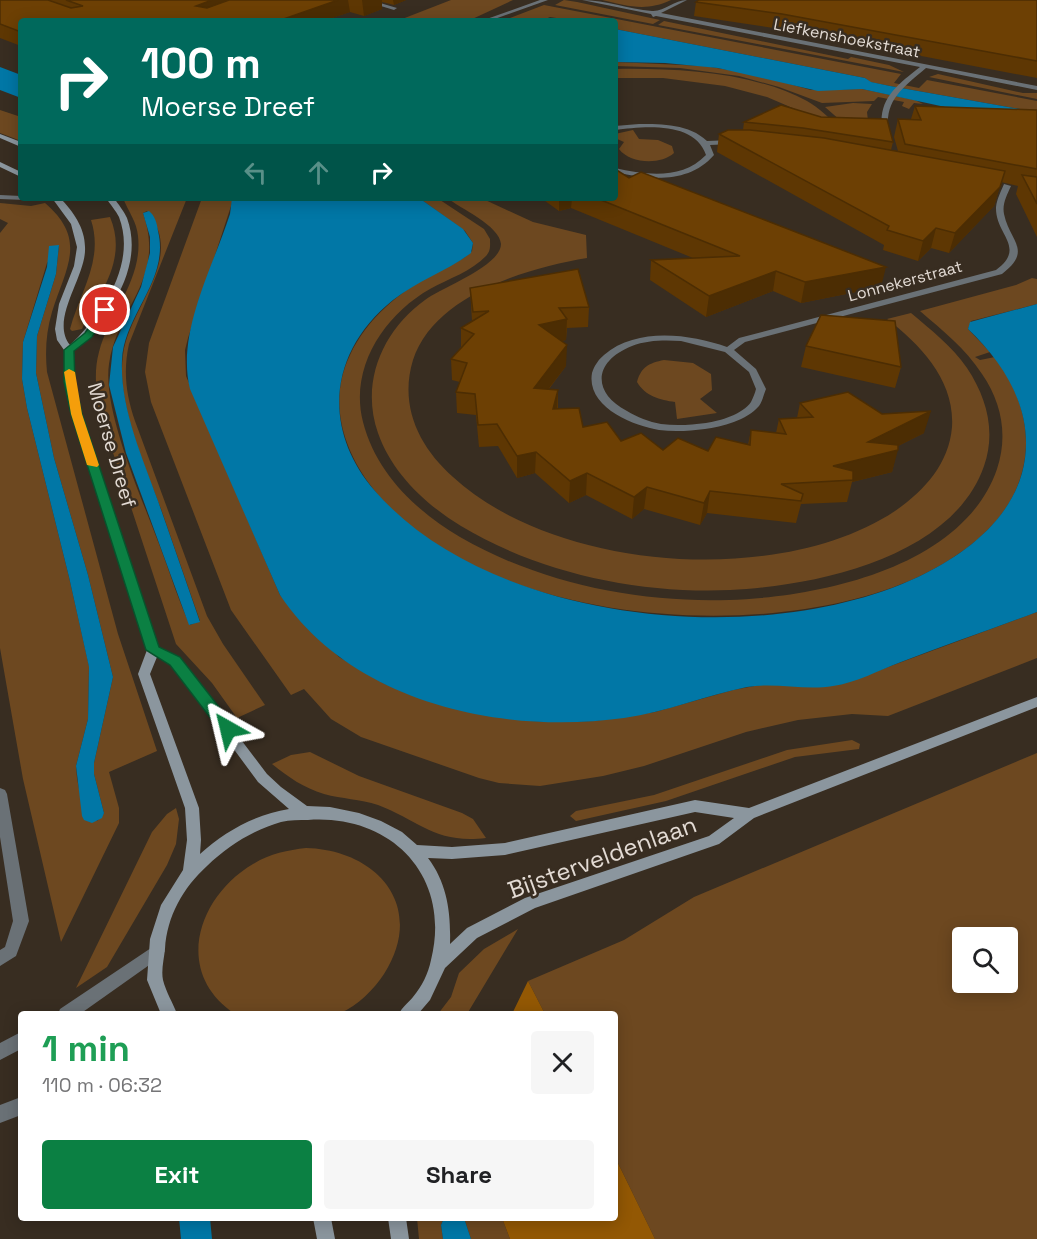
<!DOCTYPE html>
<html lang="en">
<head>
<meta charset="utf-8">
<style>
  body { margin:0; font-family:"Space Grotesk",sans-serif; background:#f6f6f6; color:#202124; height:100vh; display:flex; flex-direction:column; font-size:22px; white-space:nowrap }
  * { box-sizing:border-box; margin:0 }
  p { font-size:20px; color:#757577 }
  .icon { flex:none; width:33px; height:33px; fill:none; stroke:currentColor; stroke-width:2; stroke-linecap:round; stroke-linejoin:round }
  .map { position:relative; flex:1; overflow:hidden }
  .sheet { position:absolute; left:18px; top:1011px; width:600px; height:210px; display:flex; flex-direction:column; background:#fff; border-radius:6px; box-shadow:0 3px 15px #0003 }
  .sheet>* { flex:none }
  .banner { position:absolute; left:18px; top:18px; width:600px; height:183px; border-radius:6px; box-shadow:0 3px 15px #0003; background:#00695c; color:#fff; overflow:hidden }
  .buttons { position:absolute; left:952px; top:927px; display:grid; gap:12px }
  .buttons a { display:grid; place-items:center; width:66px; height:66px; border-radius:6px; background:#fff; box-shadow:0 3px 15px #0003; font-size:30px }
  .pin { position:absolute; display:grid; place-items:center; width:51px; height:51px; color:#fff; margin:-26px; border:3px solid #fff; border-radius:50%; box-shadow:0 2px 6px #0007 }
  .me { position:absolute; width:66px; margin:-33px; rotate:323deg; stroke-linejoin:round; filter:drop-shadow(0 0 4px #0008) }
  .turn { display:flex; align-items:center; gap:21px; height:126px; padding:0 24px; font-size:27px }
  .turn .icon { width:78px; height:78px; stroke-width:2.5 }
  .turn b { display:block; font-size:42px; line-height:51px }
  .lanes { display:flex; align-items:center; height:57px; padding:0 24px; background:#0003; justify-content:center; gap:30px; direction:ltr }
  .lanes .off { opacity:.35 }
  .round { display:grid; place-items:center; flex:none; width:63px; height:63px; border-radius:6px; background:#f6f6f6 }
  .head { display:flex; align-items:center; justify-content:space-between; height:102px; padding:0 24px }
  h1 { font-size:36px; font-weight:700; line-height:45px; color:#1e9e55 }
  .button { display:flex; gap:12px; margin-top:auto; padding:12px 24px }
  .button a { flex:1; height:69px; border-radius:6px; background:#0b8043; color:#fff; font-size:24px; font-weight:700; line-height:69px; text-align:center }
  .button a+a { background:#f6f6f6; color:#202124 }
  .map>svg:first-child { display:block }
  .green { fill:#6d4820; fill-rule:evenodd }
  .forest { fill:#935804 }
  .water { fill:#0177a6 }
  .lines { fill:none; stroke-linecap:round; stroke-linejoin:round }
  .lane { fill:#6a7176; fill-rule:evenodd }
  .street { fill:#6a7176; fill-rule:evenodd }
  .secondary { fill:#8b969e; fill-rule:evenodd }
  .wall { fill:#5e3703 }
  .shaded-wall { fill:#4c2d03 }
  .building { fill:#6d4004; stroke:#4c2d03; stroke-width:1.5 }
  .route { fill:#0b8043; stroke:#07532c; stroke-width:1.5 }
  .slow { fill:#f59e0b }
  .labels { text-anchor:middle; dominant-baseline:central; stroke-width:5; stroke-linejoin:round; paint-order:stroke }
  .far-street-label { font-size:16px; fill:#e3dbd4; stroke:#382d21 }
  .street-label { font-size:20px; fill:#e3dbd4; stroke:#382d21 }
  .near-street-label { font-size:24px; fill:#e3dbd4; stroke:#382d21 }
</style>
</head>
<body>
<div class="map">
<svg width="1037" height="1239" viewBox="0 0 1037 1239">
  <rect width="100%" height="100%" fill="#382d21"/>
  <path class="green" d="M451,0H513L468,21H397Z
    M564,0L577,2L660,20L653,24L555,5Z
    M602,0H671C646,12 628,6 602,0Z
    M544,5L901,74L894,83L919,88L927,80L1037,101V112L890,86L870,82L865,78L615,29V21H575L550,17L541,21H502Z
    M664,21L848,59L851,57L889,65L904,72L658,25Z
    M615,62L705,66L758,75L811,90L862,89L915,100L923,104L914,103L909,109L902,106L904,102L878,97L874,101L822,103L779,87L739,76L680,68L615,66Z
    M615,69C675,68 754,72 807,101C819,108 830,118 839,128L767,97L725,86L663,78H615Z
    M938,74L1023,93H1037V99L929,77Z
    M853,103L872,104L867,112L868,121H841L825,107Z
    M0,110L21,117V141L0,133Z
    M633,130L639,139L658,140L672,146L674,153C661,165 630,164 619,149L624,142L615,138V134Z
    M123,198H187L129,344C123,371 126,395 135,421L207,616L223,644L265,705L237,718L212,683L176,644L98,407C96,388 94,370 99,352C109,313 143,280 138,236C137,222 128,211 123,198ZM147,211C187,259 129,306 123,355C116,402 144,464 161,509C174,546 187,584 200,621L190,625C179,602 171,576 162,552C145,505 102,412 109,364C118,304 166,280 143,213Z
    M202,198H232V203L188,338L185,350L186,376L280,595L339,657L385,684L438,704L468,712L530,721L561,722L594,721L655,712L733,690L766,684L820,687L842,684L1037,612V658L888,716L852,714L798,720L746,732L644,766L603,776L540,786L499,783L479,778L361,737L331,719L304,689L291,695L231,610L151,402L145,372L149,343Z
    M419,198H437L484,229L490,239C490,245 491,251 486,256C472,271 448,279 430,289C384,315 349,368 363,422C376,473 416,511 460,537C539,583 638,603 729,600C819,597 963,568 997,469C1008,436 1002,403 982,374C966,349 942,330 920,311L1016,285L1032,278L1037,279V304L971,321L968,329L990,352L975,357L980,360L995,357C1025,398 1037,446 1014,494C995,532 956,559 918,577C767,647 472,626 368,482C341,444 329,398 350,355C367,319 398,293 432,274C446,267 461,262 472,251L473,243L465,231Z
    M447,198H481L533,222L586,235L587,258C527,268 434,295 413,360C399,406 419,447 453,477C555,571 779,588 895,511C924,491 949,464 952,427C955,381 921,345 887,319L911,313C931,330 952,346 967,368C987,398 996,432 984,466C952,558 815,586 730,590C639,594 539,573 461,526C425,504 392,473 378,433C360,382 383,330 425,300C441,288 501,266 501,244C500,226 460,208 447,198Z
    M0,203L31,206L45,203C88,240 66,267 52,312C46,332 45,352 47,372L118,634L157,751L109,772L119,808V823L61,942L23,779L0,648V233L8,223L0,219ZM59,245L56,274L37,336L36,373L54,458L88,575L113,677L94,763V774L104,813L97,821L79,789L77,778L76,766L88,719L89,666L69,577L27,408L22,379L23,342L47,263Z
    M110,217C128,260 100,292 82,329L72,331L70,329C80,292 104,260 91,220Z
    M664,360L693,363L711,374L712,390L700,399L717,413L677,419L675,402C660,400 645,396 637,382C641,367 649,363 664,360Z
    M852,740L860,744L859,749L795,757L666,801L576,821L570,816L576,811L654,795L787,750Z
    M310,752L359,776L462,813L473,819L486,838C435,844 420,821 378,805C360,799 342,799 324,794C304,788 288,777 272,764L291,755Z
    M1037,753V1239H655L615,1157V1014H545L528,981L624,940L694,897ZM963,938H1008V982H963Z
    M176,808L179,819L176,844L167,865L107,967L76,988L152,832L167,814Z
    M306,848C377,850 427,906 384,974C374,989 358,1006 340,1013C327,1018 255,1014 235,1014C173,973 197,897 253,864C269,854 288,850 306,848Z
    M518,929L467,1014H438L451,997L459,973L484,949Z
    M417,1218H444L441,1225L443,1239H419Z
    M464,1218H502L510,1239H471Z"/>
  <path class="forest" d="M528,981L545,1014H512Z
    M615,1157L655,1239H510L502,1218H615Z"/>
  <path class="water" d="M615,29L865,78L871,82L890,86L1037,112V127L862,89L818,91L718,68L665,63L615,62Z
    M0,67L21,75V98L0,90Z
    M232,198H419L463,229L473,243L471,253C447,271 417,281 393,300C329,351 321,429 375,491C492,625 763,650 918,577C962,556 1008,523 1022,473C1037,417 1008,367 968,329L970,322L1037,304V612C992,629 946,645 901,662C879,670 856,683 833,686C805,691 776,682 747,687C706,695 667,712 624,718C502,735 352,703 280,595L190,389C176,333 213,267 230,214Z
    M149,211C155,216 157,223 158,231C170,280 124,314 122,360C120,408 142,456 158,501C172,541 186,581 200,622L189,625L126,453L109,385L113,347L141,287L150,253V237L143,213Z
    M59,245L56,274L37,336L36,373L54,458L88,575L113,677L94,763V774L104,813L102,818L92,823L84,820L82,816L76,766L88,719L89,667L69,577L27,408L22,379L23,342L47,267L49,246Z
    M179,1218H210L212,1239H181Z
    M444,1218H464L471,1239H443L441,1225Z"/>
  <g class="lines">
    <path class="lane" d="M0,788L5,790L7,794L29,921L16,956L0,966V950L5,947L13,921L0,837Z"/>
    <path class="street" d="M361,0H370L397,8L394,10Z
      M540,0H548L489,21H481Z
      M582,0C606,0 628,9 652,11C664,12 674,0 687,0L661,13L1037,86V90L926,68C903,88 883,100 889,134L886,136L883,134C876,100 896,86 920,67L656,16L653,17L651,14Z
      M639,124C663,124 689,124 707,141L732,140L735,142L732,144L710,145L714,155C689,184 649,180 615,172V168C646,175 682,180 706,155C695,121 644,126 615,130V126Z
      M1004,184L1011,186C1007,195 1002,204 1004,214C1010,242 1033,250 1002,274L745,342L734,350L756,369L766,389C764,394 762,402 759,406C747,420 722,427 705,429C690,431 674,432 659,430C633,426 586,407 592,373C594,366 599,359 604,355C637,327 689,334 727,347L739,338L996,270C1027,247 995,235 996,207C997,199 1001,191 1004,184ZM681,341L725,352L749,372L756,389C755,393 753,398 751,402C743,414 720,421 706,423C691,425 676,426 661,424C649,422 637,417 627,411C591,392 594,361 632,346C647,340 665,340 681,341Z
      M0,195L21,196V198H29L25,200L0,199Z
      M157,944L162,946L165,951L162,956L80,1014H58L60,1009Z
      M21,1032V1049L0,1060V1043Z
      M21,1097V1115L0,1123V1105Z"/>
    <path class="secondary" d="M0,134L21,142V147L0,138Z
      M0,162L21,172V177L0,167Z
      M52,198H60C73,211 85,228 85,247C87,276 49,319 70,345C102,315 137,264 119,217C116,211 110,204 106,198H114C118,204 124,211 127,218C145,267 108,319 74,351V382L82,414L158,647L179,658L267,774L281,787L307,806L330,807L359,813L381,821L402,832L417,845L452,847L505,843L695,800L749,808L1037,697V707L754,818L719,844L535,908L477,938L445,968L430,1000L418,1014H399C402,1007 408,1003 413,997C422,986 428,974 431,960C452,876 391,814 308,820C299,820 290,820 281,822C253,830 228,846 207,866C183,888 167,916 165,949C164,959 161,970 163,980C166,992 173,1003 177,1014H161L147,980L150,939L161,905L183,870L187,840L185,808L138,674L147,650L72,414L64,382V350L57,340L55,329L59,304L74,266L77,247L71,224ZM157,657L171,664L258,782L289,809C256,814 224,832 200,854L201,840L199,808L150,674ZM695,812L734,818L709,836L525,898L467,928L450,944C451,912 447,883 428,858L452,859L505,855Z
      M313,1218H331L335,1239H317Z
      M388,1218H406L409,1239H391Z"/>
  </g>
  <path class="wall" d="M0,0H406L394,5L382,2V9L364,16L350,12L323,21H21V46L0,38Z
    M1037,0V78L780,29L694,16L696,2Z
    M781,105L893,142L891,150L898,151L894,137L898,119H911L915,106L1037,110V237L1016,194L1018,186L1001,182L994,206L949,253L931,248L918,261L883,250L884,245L717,152L719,134L743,130L744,122Z
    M629,178L881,287L801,303L773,291L706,317L650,280L651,260L693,258L571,208L559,211L541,198H615Z
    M470,288L589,307L588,327L567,328L566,340L561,341L566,366L549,389L558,390V409L583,427L621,441L663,450L708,451L748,445L751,430L776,433L779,419L797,418L800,403L882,414L924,433L898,446L892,472L852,482L847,502L801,504L796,523L707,513L700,525L644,509L632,519L586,495L569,503L535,473L517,478L498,446L479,447L476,415L457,413L456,392L460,382L452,380L451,359L461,347V328L472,321Z
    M806,346L901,367L895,388L801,367Z"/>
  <path class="shaded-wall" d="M212,0H254L200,21L196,6Z
    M338,0H348L350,12L323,21H278Z
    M362,0H382V9L364,16Z
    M393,0H406L394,5Z
    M1000,187L994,206L949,253L955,233Z
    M559,198H572L571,208L559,211Z
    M936,228L931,248L918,261L923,241Z
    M886,267L881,287L801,303L805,282Z
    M776,271L773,291L706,317L709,296Z
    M567,319L566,340L539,346V325Z
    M567,345L566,366L533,409L534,388Z
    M558,390L557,412L553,409Z
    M931,411L924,433L882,454L898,450L892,472L852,482L853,480L833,466L868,442Z
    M536,452L535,473L517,478V456Z
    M587,473L586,495L569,503L570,481Z
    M647,487L644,509L632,519L634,497Z
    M710,491L707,513L700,525L704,503Z"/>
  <path class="building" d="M0,0H48L71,8L83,6L66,0H212L196,6L207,8L229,0H338L278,21H21V32L0,24Z
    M699,0H1037V61L782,14L696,2Z
    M781,105L821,117L887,119L893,142L803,128L744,122Z
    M915,106L1037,110V169L905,144L898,119L921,120Z
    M728,130H750L824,138L1005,171L1000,187L955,233L936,228L923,241L887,230L889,226L719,134Z
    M615,169L629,178L641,172L886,267L805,282L776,271L709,296L651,260L740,256L596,198H615Z
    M1022,175L1037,177V204Z
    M578,269L589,307L559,308L567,319L539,325L567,345L534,388L558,390L553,409L579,408L583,427L607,422L621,441L641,433L663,450L678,438L708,451L716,437L750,445L751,430L786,434L779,419L813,417L800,403L848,392L882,414L931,411L868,442L898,445V450L833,466L853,471V480L781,484L803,494L801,501L710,491L704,503L647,487L634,497L587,473L570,481L536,452L517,456L497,424L478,425L475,394L456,392L467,363L451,359L474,334L461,328L489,311L473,312L470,288Z
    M821,315L895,321L901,367L806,346Z"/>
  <path class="route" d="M105,307L110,310L92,337L74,351L75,382L82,414L159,647L180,657L233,725L235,729L228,735L222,733L170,665L146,650L71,414L64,382V350L85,333L102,308Z"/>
  <path class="slow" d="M69,369L75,372L82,414L99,465L97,467L87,465L71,414L64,372Z"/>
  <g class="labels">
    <g class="far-street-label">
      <text transform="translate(847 38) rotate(11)">Liefkenshoekstraat</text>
      <text transform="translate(905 281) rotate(-15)">Lonnekerstraat</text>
    </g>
    <g class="street-label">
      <text transform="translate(112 445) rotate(74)">Moerse Dreef</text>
    </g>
    <g class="near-street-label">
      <text transform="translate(602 857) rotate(-20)">Bijsterveldenlaan</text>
    </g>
  </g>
</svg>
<div class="buttons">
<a><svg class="icon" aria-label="search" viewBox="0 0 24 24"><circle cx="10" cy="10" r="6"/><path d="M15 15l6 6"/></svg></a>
</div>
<div class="pin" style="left:105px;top:310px;background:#d93025"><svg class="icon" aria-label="arrive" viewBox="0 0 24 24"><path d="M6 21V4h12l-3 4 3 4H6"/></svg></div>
<svg class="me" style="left:228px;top:729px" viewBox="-20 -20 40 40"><path d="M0-17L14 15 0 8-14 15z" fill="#0b8043" stroke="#fff" stroke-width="4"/></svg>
<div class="banner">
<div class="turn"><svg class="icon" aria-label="right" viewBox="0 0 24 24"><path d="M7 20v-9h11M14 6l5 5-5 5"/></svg><div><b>100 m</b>Moerse Dreef</div></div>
<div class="lanes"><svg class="icon off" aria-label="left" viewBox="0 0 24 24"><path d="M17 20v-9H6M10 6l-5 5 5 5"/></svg><svg class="icon off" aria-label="ahead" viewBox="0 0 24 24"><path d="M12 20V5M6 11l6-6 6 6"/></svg><svg class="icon" aria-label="right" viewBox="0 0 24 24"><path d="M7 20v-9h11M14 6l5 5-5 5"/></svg></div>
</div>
<section class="sheet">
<div class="head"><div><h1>1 min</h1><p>110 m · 06:32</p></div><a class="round"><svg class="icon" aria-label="close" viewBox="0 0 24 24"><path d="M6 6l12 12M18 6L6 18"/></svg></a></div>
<div class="button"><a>Exit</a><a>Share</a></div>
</section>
</div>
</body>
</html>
